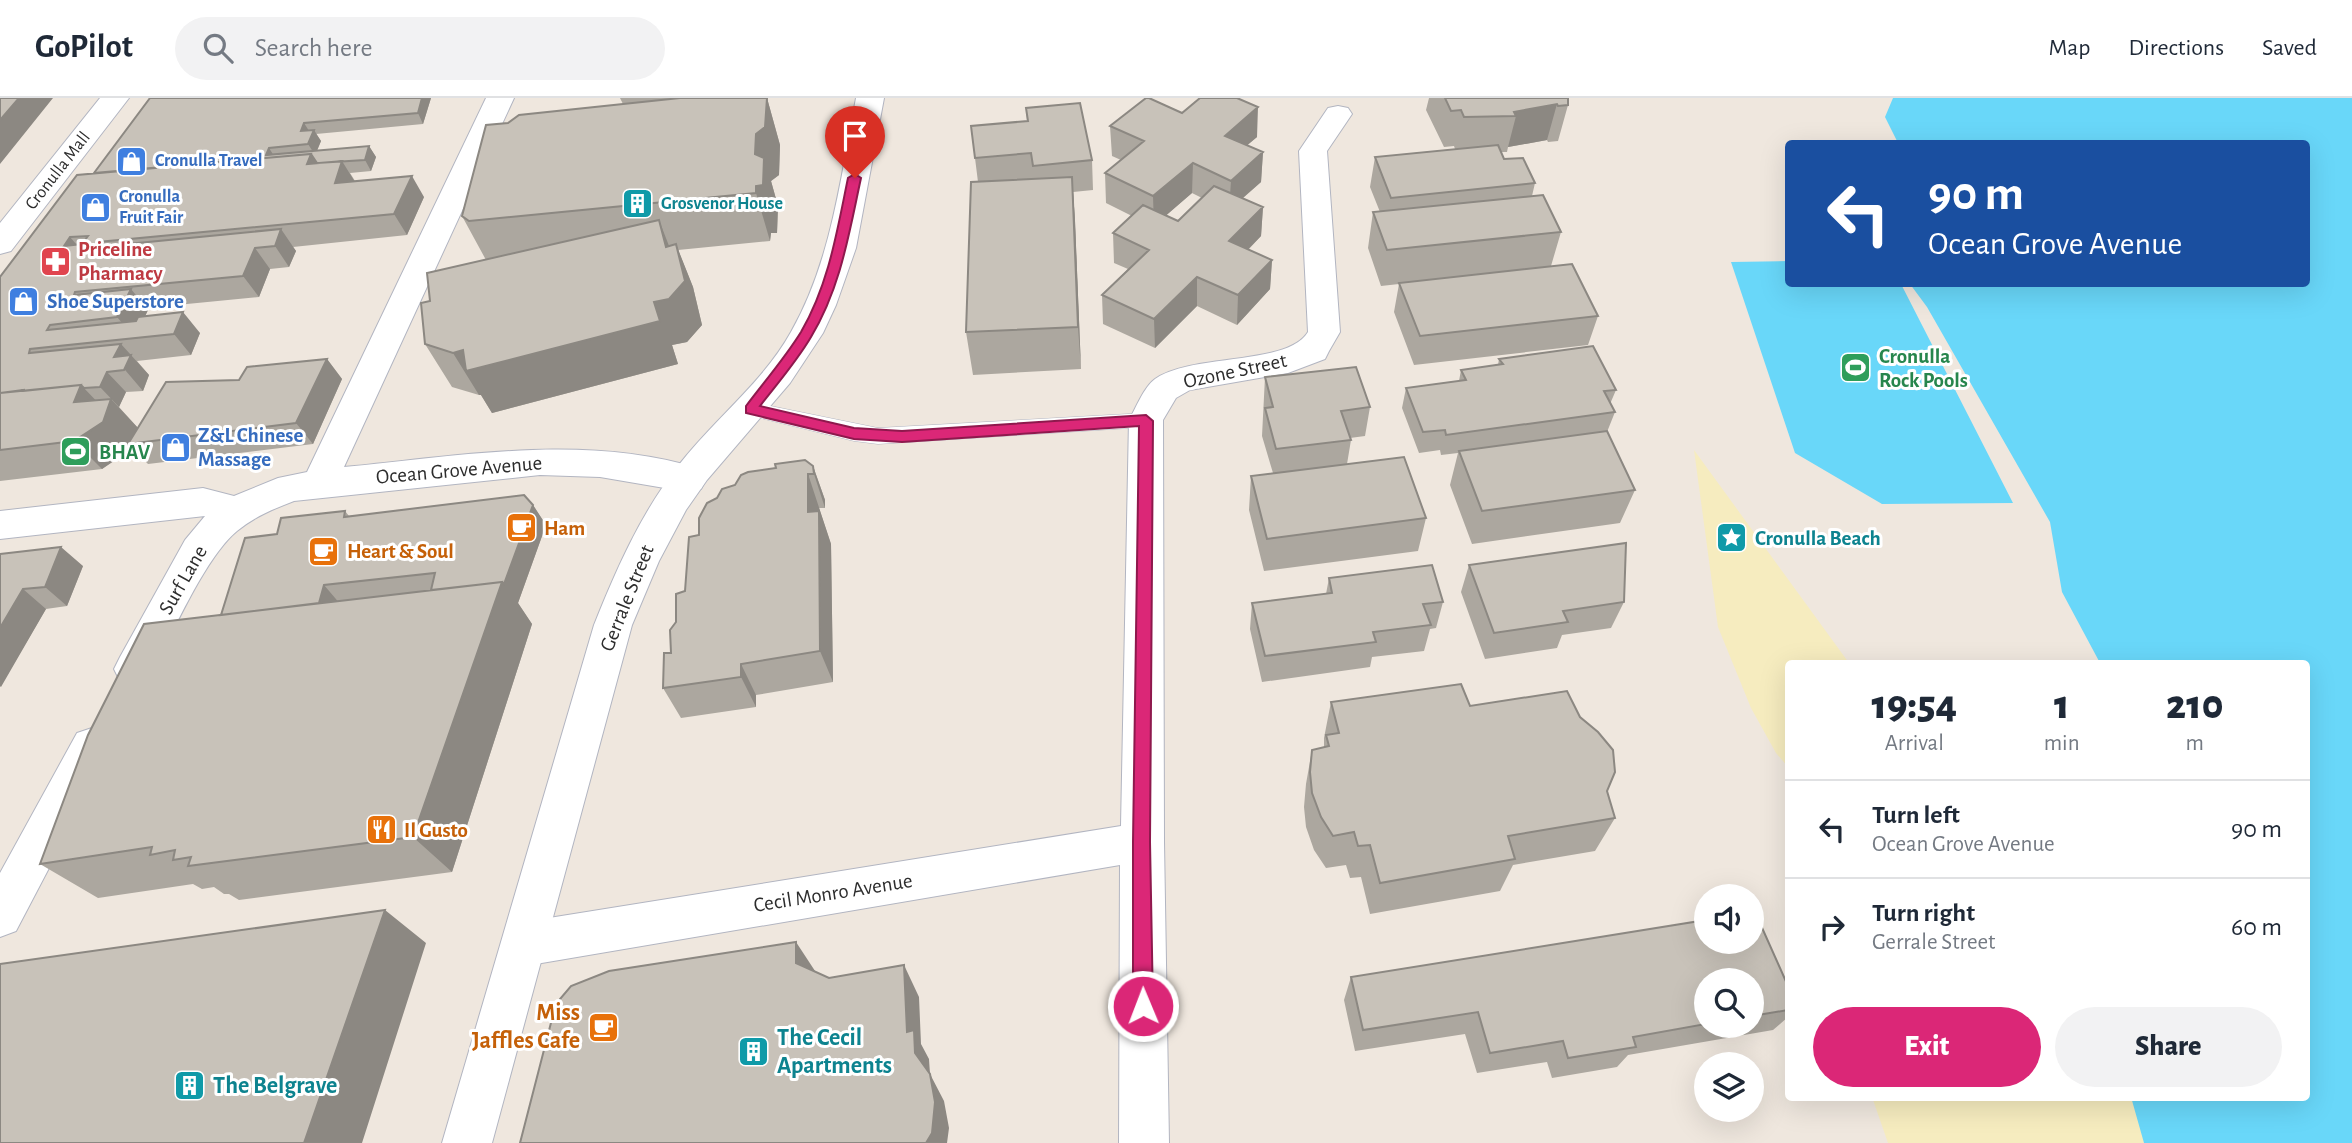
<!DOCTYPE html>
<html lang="en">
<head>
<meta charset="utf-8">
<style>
  body { margin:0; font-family:"Alegreya Sans",sans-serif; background:#f2f2f3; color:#1f2937; height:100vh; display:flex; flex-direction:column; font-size:26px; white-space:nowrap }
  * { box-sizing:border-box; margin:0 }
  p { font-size:23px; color:#747a83 }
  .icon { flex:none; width:38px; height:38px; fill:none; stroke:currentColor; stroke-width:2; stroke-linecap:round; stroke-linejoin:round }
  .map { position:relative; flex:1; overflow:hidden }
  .details { position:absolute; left:1785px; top:562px; width:525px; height:441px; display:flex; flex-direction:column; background:#fff; border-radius:7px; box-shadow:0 7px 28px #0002 }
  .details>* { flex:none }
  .hud { position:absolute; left:1785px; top:42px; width:525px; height:147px; border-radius:7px; box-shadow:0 7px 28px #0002; background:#1a4fa0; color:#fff; overflow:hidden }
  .controls { position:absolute; left:1694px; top:786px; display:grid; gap:14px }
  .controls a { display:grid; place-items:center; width:70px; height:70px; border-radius:50%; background:#fff; box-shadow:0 7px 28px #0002; font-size:35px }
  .pin { position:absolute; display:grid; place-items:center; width:60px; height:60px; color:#fff; margin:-72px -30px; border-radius:50% 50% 50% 0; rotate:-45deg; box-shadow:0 0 7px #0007 }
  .pin .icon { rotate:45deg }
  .me { position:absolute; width:77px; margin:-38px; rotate:359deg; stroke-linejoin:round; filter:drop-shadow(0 0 5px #0008) }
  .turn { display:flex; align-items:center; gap:24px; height:147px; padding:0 28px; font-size:32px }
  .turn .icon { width:91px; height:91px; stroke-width:2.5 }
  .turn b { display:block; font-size:49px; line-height:60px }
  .eta { display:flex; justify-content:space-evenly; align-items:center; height:119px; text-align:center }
  .eta b { font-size:42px; font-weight:800; line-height:49px }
  .action { display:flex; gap:14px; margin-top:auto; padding:14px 28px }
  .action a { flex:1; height:80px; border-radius:42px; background:#db2777; color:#fff; font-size:28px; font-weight:800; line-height:80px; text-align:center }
  .action a+a { background:#f2f2f3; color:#1f2937 }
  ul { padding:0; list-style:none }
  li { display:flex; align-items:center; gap:21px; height:98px; padding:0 28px; border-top:2px solid #e0e1e3 }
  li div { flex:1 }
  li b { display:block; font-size:26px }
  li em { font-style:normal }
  header { display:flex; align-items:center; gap:42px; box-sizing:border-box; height:98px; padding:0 35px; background:#fff; border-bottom:2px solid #e0e1e3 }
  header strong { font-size:33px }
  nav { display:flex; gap:38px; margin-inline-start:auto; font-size:24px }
  .search { width:490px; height:63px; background:#f2f2f3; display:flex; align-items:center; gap:18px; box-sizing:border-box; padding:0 24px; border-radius:38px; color:#747a83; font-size:26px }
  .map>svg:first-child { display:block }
  .sand { fill:#f6ecbf }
  .water { fill:#69d7f9 }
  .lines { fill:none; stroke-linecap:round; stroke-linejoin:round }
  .lane-casing { stroke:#b2b5c1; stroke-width:1 }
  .street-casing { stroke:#b2b5c1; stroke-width:2 }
  .secondary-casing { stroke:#b2b5c1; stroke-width:2 }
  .lane { fill:#fff; fill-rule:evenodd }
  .street { fill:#fff; fill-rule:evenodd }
  .secondary { fill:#fff; fill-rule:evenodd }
  .wall { fill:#aca79f; fill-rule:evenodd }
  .shaded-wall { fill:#8c8882 }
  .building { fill:#c8c2b9; stroke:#8c8882; stroke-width:2; fill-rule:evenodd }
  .route { fill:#db2777; stroke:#8e194d; stroke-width:2 }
  .labels { text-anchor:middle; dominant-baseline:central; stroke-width:6; stroke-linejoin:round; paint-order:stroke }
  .far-shop-label { font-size:18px; font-weight:bold; fill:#366cbe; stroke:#fff; text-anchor:start }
  .far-street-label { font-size:18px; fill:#2d2d2d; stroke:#fff }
  .far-culture-label { font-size:18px; font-weight:bold; fill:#0d838f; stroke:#fff; text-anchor:start }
  .health-label { font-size:21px; font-weight:bold; fill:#be3a42; stroke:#fff; text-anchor:start }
  .shop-label { font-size:21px; font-weight:bold; fill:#366cbe; stroke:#fff; text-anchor:start }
  .leisure-label { font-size:21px; font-weight:bold; fill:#27864d; stroke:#fff; text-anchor:start }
  .street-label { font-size:21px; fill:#2d2d2d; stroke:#fff }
  .food-label { font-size:21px; font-weight:bold; fill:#c56008; stroke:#fff; text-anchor:start }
  .culture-label { font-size:21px; font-weight:bold; fill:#0d838f; stroke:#fff; text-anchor:start }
  .near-food-label { font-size:24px; font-weight:bold; fill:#c56008; stroke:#fff; text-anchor:end }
  .near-culture-label { font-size:24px; font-weight:bold; fill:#0d838f; stroke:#fff; text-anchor:start }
</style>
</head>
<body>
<header>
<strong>GoPilot</strong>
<div class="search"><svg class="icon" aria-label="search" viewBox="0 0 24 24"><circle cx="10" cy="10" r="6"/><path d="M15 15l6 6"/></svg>Search here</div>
<nav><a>Map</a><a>Directions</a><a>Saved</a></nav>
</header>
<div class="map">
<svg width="2352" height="1045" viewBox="0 0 2352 1045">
  <rect width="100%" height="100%" fill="#efe7de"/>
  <path class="sand" d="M1694,352L1849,565H1788V669L1776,655L1751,610L1718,529Z
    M1872,999H2210L2249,1045H1888Z"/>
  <path class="water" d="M1893,0H2352V1045H2144L2131,999H2306V565H2100L2062,494L2050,424L1927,209L1910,186H2306V46L1898,45L1885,19Z
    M1788,163V186H1901L2013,405L1882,406L1795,355L1731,164Z"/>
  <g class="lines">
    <defs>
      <path id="lane" d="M751,304L878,330L1146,315L1153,317L1156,322L1153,327L1146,329L878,346L854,343L744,316L741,311L744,306Z"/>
      <path id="street" d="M100,0H129L11,153L0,156V125Z
        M486,0H514L344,369C462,358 585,335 701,371L706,381L701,391L688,394L600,379L540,377L294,403C273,411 254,419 237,433C204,460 169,543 148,583L134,588L120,583L114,571L120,559L185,442L205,418L0,441V413L203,390L234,398L278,380L307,374Z
        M1338,8L1348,10L1352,16L1327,53L1340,234L1329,253L1325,261L1288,275L1190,292L1176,300L1163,322L1164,744L1169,1045H1119L1120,767L524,868L508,861L501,846L508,831L524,824L1121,728L1129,322C1136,310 1144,289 1155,281C1192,255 1288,268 1308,234L1299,53L1328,10Z
        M92,630L107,635L113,648L16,833L0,839V775L77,635Z"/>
      <path id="secondary" d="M856,0H884L856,150L836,207L823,235L790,285L707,382L686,412L659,463L632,527L492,1045H442L594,527C616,472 641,415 678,368C713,322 762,286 791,234C831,164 841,79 856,0Z"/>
    </defs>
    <use href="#lane" class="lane-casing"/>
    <use href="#street" class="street-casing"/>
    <use href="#secondary" class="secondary-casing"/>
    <use href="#lane" class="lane"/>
    <use href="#street" class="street"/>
    <use href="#secondary" class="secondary"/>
  </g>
  <path class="wall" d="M150,0H431L423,26L316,36L321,43L317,53L369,48L376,59L371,73L350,75L355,83L424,99L407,137L293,149L296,153L289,169L270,171L259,199L146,210L148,212L145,218L200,235L191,257L137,263L149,277L143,293L126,294L119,309L138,330L239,282L327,261L342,281L313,346L148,366L131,349L130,352L102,371L0,383V179L94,75Z
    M620,0H767L780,47L779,77L771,83L778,108L777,135H771L770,143L678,152L693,189L702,227L687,244L672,247L678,266L492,315L481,297H479L452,289L425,246L430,203L486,162L462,118L623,6Z
    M1429,0H1568V7L1558,43L1548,44L1547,42L1508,49L1507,54H1501L1504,61L1535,85L1532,98L1561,134L1551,168L1598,218L1588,247L1414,267L1394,214L1399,186L1381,188L1368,150L1373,114H1380L1370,89L1375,59L1455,51L1454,48L1444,49L1426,12Z
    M1026,10L1092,62L1093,92L1073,94L1075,123L1081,271L973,277L966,234L978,84L975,60L1027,23Z
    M1182,15L1257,39L1247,47L1263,54L1261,84L1243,100L1263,109L1261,138L1248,152L1272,162L1270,191L1237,227L1197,208L1155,250L1103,226L1102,197L1128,171L1114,165L1113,135L1132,118L1106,105L1105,75L1121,62L1112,58L1110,28ZM1192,95L1202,100L1178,123L1166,117Z
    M1499,261L1616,292L1610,306L1615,314L1607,334L1635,392L1620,425L1472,446L1450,387L1458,355L1441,357L1440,352L1419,355L1402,310L1406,290L1459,283L1461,272L1498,267Z
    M1265,279L1370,309L1365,338L1350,340L1351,342L1347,366L1426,420L1418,453L1264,473L1249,412L1251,378L1273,375L1262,338Z
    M813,368L825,402V410H819L831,446L833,584L756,597V609L681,620L663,590L676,524L685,493L699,437Z
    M533,407L546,427L518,505L532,526L452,774L239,802L229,796H224L214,789L202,791L193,786L98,800L40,766L221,517L345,413L349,418Z
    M0,456L83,468L67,508L46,511L0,589Z
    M1469,467L1624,504L1611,530L1562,537L1557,550L1485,561L1461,494Z
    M1329,480L1443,504L1436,530L1430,531L1424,553L1372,559L1370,569L1262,584L1250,531L1252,505L1326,496Z
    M1331,604L1470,608L1607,693L1615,720L1595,753L1513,767L1500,793L1370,816L1361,779L1350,780L1346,767L1326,770L1314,752L1306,729L1304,709L1306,686L1312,652L1324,649V640Z
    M1752,814H1755L1788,888V919L1773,932L1628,957L1617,969L1552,980L1547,964L1477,975L1465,936L1355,953L1344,902L1351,879L1706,822V844H1752ZM1706,882H1752V928H1706Z"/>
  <path class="shaded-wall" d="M19,0H53L0,66V22Z
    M422,0H431L423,26L418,15Z
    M767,0L780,47L779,77L771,83L778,108L777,135H771L770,143L756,95V36Z
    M1557,6L1547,42L1508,49L1516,18L1514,14Z
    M1258,9L1257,39L1224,67L1225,38Z
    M304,25L311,36L301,33Z
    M314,32L321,43L315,57L308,46Z
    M369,48L376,59L371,73L365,62Z
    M269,50L276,61L266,57Z
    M1263,54L1261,84L1229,112L1231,83Z
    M311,56L324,77L307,66Z
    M342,63L355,84L335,85Z
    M1193,65L1192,95L1154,128L1153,98Z
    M412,78L424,99L407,137L394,116Z
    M1072,79L1075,123L1081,271L1078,229Z
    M1263,109L1261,138L1227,173L1229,143Z
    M659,122L676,166V146L693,189L702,227L687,244L672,247L678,266L492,315L481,297H479L453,255L654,204L666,149Z
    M281,131L296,153L289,169L275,148Z
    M70,139L88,160L64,148Z
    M255,150L270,171L259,199L243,178Z
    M1272,162L1270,191L1237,227L1238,197Z
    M1197,179V208L1155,250L1154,221Z
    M131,191L148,212L135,240L117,219Z
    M183,214L200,235L191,257L174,236Z
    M121,246L149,277L143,293L114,259Z
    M327,261L342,281L313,346L296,325Z
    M107,274L126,294L119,309L100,289Z
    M81,287L107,314L111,301L138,330L128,346L131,349L130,352L102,371L74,343V304Z
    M813,368L825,402V410L814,376Z
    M808,376L831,446L833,584L820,553L808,414Z
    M533,407L546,427L518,505L532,526L452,774L413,739L502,484Z
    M61,449L83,468L67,508L45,489Z
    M324,487L341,507L312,530Z
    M23,491L46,511L1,589L0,588V530Z
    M741,566L756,597V609L741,579Z
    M385,812L426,845L362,1045H304Z
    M796,844L817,876L796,865Z
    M904,867L919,899L921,946L929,961L930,976L944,1003L949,1030L947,1045H926L915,955L907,934Z"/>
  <path class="building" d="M0,0H19L0,22Z
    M150,0H422L418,15L304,25L301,33L314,32L308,46L269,50L266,57L369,48L365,62L317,65L311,56L94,75Z
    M680,0H767L765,29L756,36L755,56L764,60L763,87L756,88V95L469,123L462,118L486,27L508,25L519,17Z
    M1146,0H1149L1182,15L1200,0H1237L1258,9L1225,38L1263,54L1231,83L1193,65L1153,98L1105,75L1144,43L1110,28Z
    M1445,0H1568V7L1558,8L1557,6L1514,14L1516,18L1464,19L1461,12L1451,13Z
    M1080,5L1092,62L1033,68L1031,55L975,60L971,28L1028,23L1026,10Z
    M1498,47L1504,61L1523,60L1535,85L1391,100L1375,59Z
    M311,56L307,66L342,63L335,85L412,78L394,116L98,144L96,149L281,131L275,148L255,150L243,178L75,194L74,197L131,191L117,219L50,227L47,232L136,223L138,219L183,214L174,236L30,251L29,255L121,246L114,259L131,257L124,272L107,274L100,289L84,290L81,287L24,293V292L0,295V179L77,77ZM88,138L82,146L64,148L70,139Z
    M1072,79L1078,229L966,234L971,84Z
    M1214,88L1263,109L1229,143L1272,162L1238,197L1197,179L1154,221L1102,197L1149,152L1113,135L1143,107L1178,123Z
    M1543,97L1561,134L1387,152L1373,114Z
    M659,122L666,149L676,146L685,183L669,201L654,204L660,223L466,273L463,252L453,255L425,246L421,205L430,203L427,175Z
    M1572,166L1598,218L1420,238L1399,185Z
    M1593,248L1616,292L1604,293L1615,314L1446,337L1445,332L1423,334L1406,290L1466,282L1461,272L1503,266L1499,261Z
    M327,261L296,325L128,346L166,284L239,282L247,269Z
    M1356,269L1370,309L1341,313L1351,342L1276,351L1265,310L1273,309L1265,279Z
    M81,287L74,304L111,301L103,324L74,343L0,352V295Z
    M1607,333L1635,392L1482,413L1459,353Z
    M1404,359L1426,420L1267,441L1251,378Z
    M805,362L813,368L814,376H808V414L819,413L820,553L741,566V579L663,590L664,555H671L670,532L676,524V496L685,493L689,439L699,437V420L707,405L717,400L722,391L735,387L741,377L748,374L776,370L775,366Z
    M524,397L533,407L504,486L502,484L431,492L435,475L324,487L319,505L221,517L245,440L277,436L281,420L345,413L344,419Z
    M1626,445L1624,504L1563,513L1568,524L1494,535L1469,467Z
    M61,449L45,489L23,491L0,530V456Z
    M1432,467L1443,504L1423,506L1431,527L1373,534L1376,544L1265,558L1252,505L1332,495L1329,480Z
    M502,484L413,739L188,768L191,759L173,762L175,752L150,757L152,749L40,766L88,637L144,526Z
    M1461,586L1470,608L1567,593L1580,619L1598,634L1613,652L1615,674L1607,693L1615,720L1508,738L1515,761L1380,785L1370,747L1358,748L1354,734L1333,738L1321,719L1312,695L1310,674L1312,652L1329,648L1326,637L1339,635L1331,604Z
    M385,812L304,1045H0V866Z
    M1752,814H1755L1788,888V912L1752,918V882H1706V926L1633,939L1636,949L1568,960L1563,943L1490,955L1478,914L1363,932L1351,879L1706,822V844H1752Z
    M796,844V865L829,880L904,867L907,934L914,932L915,955L930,976L935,1004L932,1035L926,1045H520L553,917L560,901L571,888L609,873Z"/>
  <path class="route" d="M855,76L861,80C849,135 841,189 811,239C797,263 777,286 760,308L854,330L902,333L1146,317L1153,323L1150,744L1153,908L1150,915L1143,918L1136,915L1133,908V744L1139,328L902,344L854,341L746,315V308C764,284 785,260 801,234C829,186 837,133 848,80Z"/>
  <defs>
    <symbol id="shop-square" viewBox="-11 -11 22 22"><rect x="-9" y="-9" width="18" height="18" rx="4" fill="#3f7fe0" stroke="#fff"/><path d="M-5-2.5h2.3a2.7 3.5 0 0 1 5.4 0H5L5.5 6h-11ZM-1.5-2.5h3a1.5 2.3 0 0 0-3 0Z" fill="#fff"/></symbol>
    <symbol id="building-square" viewBox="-11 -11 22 22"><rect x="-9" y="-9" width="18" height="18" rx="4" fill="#0f9aa8" stroke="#fff"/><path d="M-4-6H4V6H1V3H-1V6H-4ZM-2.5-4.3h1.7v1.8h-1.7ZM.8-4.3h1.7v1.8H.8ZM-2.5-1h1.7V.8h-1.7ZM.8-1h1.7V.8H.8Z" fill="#fff"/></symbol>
    <symbol id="pharmacy-square" viewBox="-11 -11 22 22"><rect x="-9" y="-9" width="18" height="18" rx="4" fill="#e0444e" stroke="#fff"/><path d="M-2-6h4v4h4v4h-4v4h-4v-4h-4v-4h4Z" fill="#fff"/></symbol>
    <symbol id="stadium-square" viewBox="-11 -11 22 22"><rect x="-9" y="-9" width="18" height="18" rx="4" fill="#2e9e5b" stroke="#fff"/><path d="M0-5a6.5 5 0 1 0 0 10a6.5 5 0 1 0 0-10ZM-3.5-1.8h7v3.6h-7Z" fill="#fff"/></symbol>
    <symbol id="cafe-square" viewBox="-11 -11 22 22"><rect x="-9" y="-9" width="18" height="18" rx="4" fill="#e8710a" stroke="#fff"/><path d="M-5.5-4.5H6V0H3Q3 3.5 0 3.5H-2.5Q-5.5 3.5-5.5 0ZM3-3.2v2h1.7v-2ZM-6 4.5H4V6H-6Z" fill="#fff"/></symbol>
    <symbol id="sight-square" viewBox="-11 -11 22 22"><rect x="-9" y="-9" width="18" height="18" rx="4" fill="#0f9aa8" stroke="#fff"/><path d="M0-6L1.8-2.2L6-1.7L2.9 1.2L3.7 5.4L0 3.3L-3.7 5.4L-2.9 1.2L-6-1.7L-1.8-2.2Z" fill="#fff"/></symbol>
    <symbol id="restaurant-square" viewBox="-11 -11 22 22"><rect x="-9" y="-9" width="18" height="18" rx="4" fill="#e8710a" stroke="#fff"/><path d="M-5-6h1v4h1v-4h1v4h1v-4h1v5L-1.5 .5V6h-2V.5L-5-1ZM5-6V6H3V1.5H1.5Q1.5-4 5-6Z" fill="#fff"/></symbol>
  </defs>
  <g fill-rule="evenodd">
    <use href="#shop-square" x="114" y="46" width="35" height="35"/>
    <use href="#building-square" x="620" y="88" width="35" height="35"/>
    <use href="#shop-square" x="78" y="92" width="35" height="35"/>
    <use href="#pharmacy-square" x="38" y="146" width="35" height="35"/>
    <use href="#shop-square" x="6" y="186" width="35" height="35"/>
    <use href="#stadium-square" x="1838" y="252" width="35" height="35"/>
    <use href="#shop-square" x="158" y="332" width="35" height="35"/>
    <use href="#stadium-square" x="58" y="336" width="35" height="35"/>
    <use href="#cafe-square" x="504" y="412" width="35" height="35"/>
    <use href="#sight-square" x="1714" y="422" width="35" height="35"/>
    <use href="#cafe-square" x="306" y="436" width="35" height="35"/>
    <use href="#restaurant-square" x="364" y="714" width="35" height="35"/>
    <use href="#cafe-square" x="586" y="912" width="35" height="35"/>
    <use href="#building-square" x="736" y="936" width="35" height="35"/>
    <use href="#building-square" x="172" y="970" width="35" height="35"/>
  </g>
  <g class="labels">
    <g class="far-shop-label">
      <text x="155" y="63">Cronulla Travel</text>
      <text x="119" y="99">Cronulla<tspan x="119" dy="21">Fruit Fair</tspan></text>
    </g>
    <g class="far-street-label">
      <text transform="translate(58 73) rotate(-52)">Cronulla Mall</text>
    </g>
    <g class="far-culture-label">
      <text x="661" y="106">Grosvenor House</text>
    </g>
    <g class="health-label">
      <text x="78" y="151">Priceline<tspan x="78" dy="24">Pharmacy</tspan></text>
    </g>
    <g class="shop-label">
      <text x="47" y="203">Shoe Superstore</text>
      <text x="198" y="337">Z&amp;L Chinese<tspan x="198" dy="24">Massage</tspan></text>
    </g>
    <g class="leisure-label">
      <text x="1879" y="258">Cronulla<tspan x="1879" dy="24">Rock Pools</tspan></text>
      <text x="99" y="354">BHAV</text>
    </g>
    <g class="street-label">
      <text transform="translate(1235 273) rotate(-12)">Ozone Street</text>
      <text transform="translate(459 372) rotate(-5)">Ocean Grove Avenue</text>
      <text transform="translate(183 482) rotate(-60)">Surf Lane</text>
      <text transform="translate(627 500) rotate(-68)">Gerrale Street</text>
      <text transform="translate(833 795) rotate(-9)">Cecil Monro Avenue</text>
    </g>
    <g class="food-label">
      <text x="544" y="430">Ham</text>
      <text x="347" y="453">Heart &amp; Soul</text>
      <text x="404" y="732">Il Gusto</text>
    </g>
    <g class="culture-label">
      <text x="1755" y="440">Cronulla Beach</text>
    </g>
    <g class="near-food-label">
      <text x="580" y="915">Miss<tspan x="580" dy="28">Jaffles Cafe</tspan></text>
    </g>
    <g class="near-culture-label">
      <text x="777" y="940">The Cecil<tspan x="777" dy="28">Apartments</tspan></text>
      <text x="213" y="988">The Belgrave</text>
    </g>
  </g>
</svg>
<div class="controls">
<a><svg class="icon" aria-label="sound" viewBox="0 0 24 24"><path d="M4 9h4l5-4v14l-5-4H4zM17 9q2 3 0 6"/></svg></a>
<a><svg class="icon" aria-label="search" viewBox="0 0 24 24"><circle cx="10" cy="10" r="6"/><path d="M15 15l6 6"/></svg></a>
<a><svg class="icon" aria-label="layers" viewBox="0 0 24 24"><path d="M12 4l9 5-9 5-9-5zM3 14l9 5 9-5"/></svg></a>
</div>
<div class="pin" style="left:855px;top:80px;background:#d93025"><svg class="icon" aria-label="arrive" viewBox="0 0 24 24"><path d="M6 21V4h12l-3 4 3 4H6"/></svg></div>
<svg class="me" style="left:1143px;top:908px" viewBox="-20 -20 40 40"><circle r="17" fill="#db2777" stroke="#fff" stroke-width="3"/><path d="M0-11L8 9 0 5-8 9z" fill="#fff"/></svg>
<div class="hud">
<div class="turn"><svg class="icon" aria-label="left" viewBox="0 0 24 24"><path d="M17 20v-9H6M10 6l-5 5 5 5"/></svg><div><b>90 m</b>Ocean Grove Avenue</div></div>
</div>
<section class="details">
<div class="eta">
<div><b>19:54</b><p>Arrival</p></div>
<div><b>1</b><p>min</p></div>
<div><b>210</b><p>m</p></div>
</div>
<ul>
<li><svg class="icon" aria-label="left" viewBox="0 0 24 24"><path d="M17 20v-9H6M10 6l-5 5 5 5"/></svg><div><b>Turn left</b><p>Ocean Grove Avenue</p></div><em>90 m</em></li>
<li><svg class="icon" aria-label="right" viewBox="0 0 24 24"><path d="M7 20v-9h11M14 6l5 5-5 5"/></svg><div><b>Turn right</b><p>Gerrale Street</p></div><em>60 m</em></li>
</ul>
<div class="action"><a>Exit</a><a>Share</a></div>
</section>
</div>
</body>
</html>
